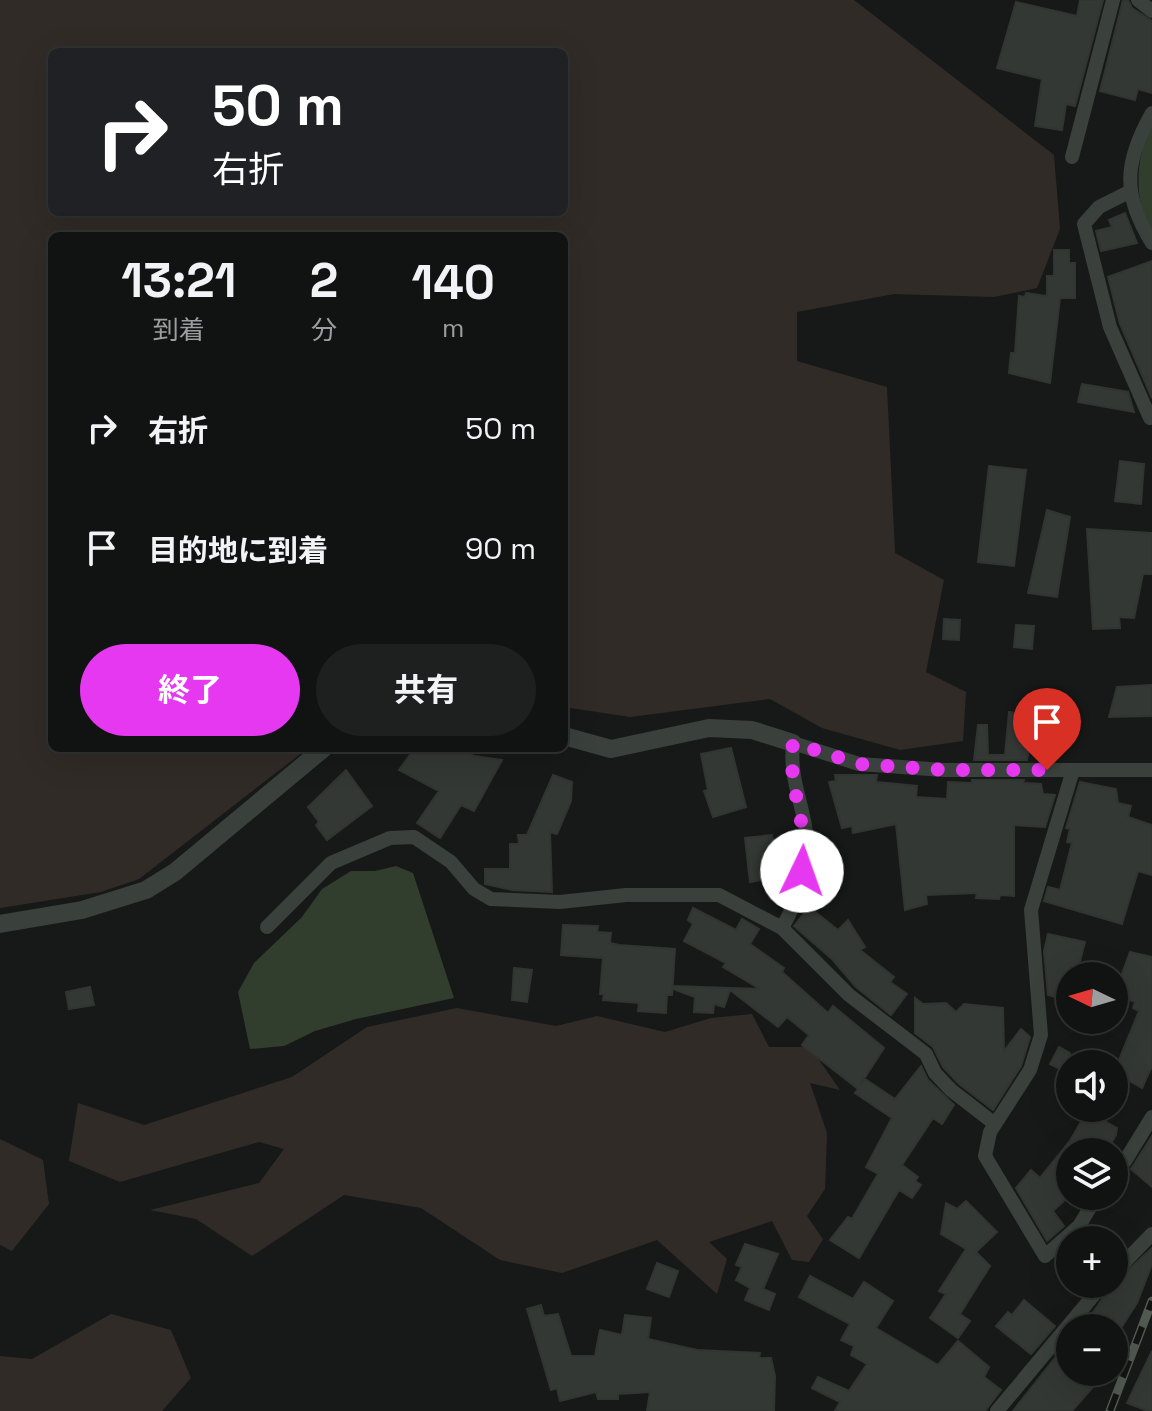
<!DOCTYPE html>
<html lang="ja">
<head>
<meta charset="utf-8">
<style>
  body { margin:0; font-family:"Space Grotesk","Noto Sans JP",sans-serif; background:#1e2020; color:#f1f3f6; height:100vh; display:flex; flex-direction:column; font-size:30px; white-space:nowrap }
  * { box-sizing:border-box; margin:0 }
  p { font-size:26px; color:#9c9e9f }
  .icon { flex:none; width:44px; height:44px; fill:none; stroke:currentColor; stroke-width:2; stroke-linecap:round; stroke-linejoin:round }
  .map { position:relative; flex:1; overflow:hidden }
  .side { position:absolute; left:48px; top:232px; width:520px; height:520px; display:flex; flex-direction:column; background:#111312; border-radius:12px; box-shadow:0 8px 32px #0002,0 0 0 2px #303232 }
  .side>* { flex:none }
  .guide { position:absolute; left:48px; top:48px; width:520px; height:168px; border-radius:12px; box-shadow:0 8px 32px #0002,0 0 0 2px #303232; background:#202124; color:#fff; overflow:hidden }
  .needle { width:52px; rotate:275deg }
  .fabs { position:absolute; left:1056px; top:962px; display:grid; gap:16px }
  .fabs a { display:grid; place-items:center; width:72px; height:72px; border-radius:50%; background:#111312; box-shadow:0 8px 32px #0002,0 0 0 2px #303232; font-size:40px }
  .pin { position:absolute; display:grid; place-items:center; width:68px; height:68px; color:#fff; margin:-82px -34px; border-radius:50% 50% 50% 0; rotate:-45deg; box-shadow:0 0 8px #0007 }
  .pin .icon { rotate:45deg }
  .me { position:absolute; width:88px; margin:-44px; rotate:3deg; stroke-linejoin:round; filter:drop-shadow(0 0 6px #0008) }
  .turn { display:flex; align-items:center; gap:28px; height:168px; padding:0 32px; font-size:36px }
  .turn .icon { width:104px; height:104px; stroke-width:2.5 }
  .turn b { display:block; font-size:56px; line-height:68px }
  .eta { display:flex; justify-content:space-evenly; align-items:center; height:136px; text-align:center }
  .eta b { font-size:48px; font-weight:700; line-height:56px }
  .action { display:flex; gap:16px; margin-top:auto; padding:16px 32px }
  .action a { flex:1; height:92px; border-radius:48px; background:#e738f1; color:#fff; font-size:32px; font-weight:700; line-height:92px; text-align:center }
  .action a+a { background:#1e2020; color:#f1f3f6 }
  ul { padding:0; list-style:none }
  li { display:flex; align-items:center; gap:24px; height:120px; padding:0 32px }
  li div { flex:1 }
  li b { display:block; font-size:30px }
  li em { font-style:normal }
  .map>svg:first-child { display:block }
  .green { fill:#312b27; fill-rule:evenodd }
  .water { fill:#313d2d }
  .building { fill:#343835; stroke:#313532; stroke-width:2 }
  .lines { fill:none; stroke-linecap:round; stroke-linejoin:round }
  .minor { stroke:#3a403b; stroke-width:14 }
  .tertiary { stroke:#3a403b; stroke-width:18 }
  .rail-casing { stroke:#515951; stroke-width:9 }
  .rail { stroke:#121413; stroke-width:6; stroke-dasharray:18; stroke-linecap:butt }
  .route { stroke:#e738f1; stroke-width:14; stroke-dasharray:0 25.2 }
</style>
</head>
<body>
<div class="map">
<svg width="1152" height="1411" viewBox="0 0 1152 1411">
  <rect width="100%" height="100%" fill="#171918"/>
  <path class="green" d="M0,0H854L1054,155L1060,229L1037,288L994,297L894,294L797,312V361L887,387L895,553L944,580L926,672L966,692L963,741L900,750L822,728L770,699L630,717L564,707V236H52V748H308L139,879L101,892L0,908ZM52,52H564V212H52Z
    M457,1008L556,1026L597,1016L665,1032L711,1018L752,1014L769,1047H810L840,1090L810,1083L827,1133L825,1189L807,1216L823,1239L809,1262L792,1260L772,1221L709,1242L727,1259L717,1294L657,1240L562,1273L500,1260L421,1208L344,1195L252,1256L196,1219L150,1210L259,1183L284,1149L259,1142L120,1182L69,1161L78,1103L144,1125L292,1077L367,1027Z
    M0,1139L43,1160L49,1204L12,1251L0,1245Z
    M111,1314L171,1330L191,1378L162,1411H0V1356L32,1359Z"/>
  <path class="water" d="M1152,126V234C1134,204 1134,157 1152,126Z
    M396,866L413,873L454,998L356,1019L315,1031L284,1046L250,1049L238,992L254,963L302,917L322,889L351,871H375Z"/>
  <path class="building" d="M1080,0H1103L1075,106L1066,104L1062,130L1035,126L1042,79L997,68L1016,2L1077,16Z
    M1123,0H1128L1132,8L1152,21V93L1138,89L1135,100L1100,91Z
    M1125,213L1137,243L1101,251L1096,231L1112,227L1109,220Z
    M1054,250H1069V263H1075V298H1060L1050,383L1009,373L1011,353H1015L1019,296L1025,297L1026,293L1047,296V276H1054Z
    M1152,261V398L1120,324L1108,277Z
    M1082,384L1128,392L1134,412L1078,402Z
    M1120,461L1144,464L1141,504L1115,501Z
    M989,466L1026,470L1014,566L978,562Z
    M1047,510L1070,517L1057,597L1028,593Z
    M1087,529L1152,533V574H1143L1134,618L1119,617L1120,628L1093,629Z
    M944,619L960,620L959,640L943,639Z
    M1016,625L1034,626L1032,649L1014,647Z
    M1151,685L1152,716L1109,717L1117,687Z
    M1009,712L1025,714L1023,735L1031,739L1027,760H974L978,725H987L988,755H1005Z
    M415,748H460L474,756L502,760L474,811L461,805L440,838L417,823L439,791L399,770Z
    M731,748L746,807L713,817L704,791L708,790L701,754Z
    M346,770L372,806L327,840L316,825L319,822L308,807Z
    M553,775L572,782L571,801L557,834L550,832L552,892L512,890L485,884V869H510V844H519L518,835H527Z
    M835,775H877L876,782L917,786L916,797L947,799L948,782L972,783V780H1024L1023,783L1041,784L1043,794L1055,795L1045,827L1014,825V896L1000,895L999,899L976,898L977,893L926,895L927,904L905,910L896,824L853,833L852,826L842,828L829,782L836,781Z
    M1080,782L1116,789L1118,803L1131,806L1128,817L1152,825V875L1138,871L1122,924L1044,901L1048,887L1060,890L1072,843L1067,842L1070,829L1066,828Z
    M772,835L779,877L750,882L745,838Z
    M809,907L838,930L848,920L865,947L860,950L894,977L890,982L907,994L891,1015L856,987L832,959L794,926Z
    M693,908L736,930L742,919L759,929L750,944L784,968L782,972L828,1013L833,1006L884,1048L860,1085L865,1079L895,1099L921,1066L928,1080L954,1105L942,1124L933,1118L902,1165L918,1177L915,1181L921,1185L912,1198L899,1190L859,1258L830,1240L848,1217L852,1219L878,1174L866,1167L892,1118L855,1093L858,1089L802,1045L809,1035L787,1017L778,1027L730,990L724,1007L714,1004L713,1013L694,1012L695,997L673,989L674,986L760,989L723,967L726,963L684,941L693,924L688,920Z
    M563,925L598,926L597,932L611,933L610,943L619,945L675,949L672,995H667L666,1013L638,1011L639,1003L603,1000L604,994H600L603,958L561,955Z
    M1048,934L1085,942L1076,976H1070V1001L1048,995L1044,951Z
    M1130,952L1152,957V1066L1142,1088L1114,1072L1139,1011L1133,1008L1135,1002L1115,993Z
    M514,968L532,970L527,1002L512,1000Z
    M90,987L94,1005L69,1009L66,992Z
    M915,998L923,1004L946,1003L956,1012L964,1004L1003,1008L1004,1051L1021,1029L1030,1037L1021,1066L993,1110L958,1083L943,1067L933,1047L915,1033Z
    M1059,1047L1070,1053V1074L1050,1064Z
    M1087,1111L1117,1128L1116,1135L1106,1152H1070V1195L1053,1211L1064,1226L1047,1241L1016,1188L1031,1170L1040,1178L1070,1141Z
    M1152,1136V1187L1131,1169Z
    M966,1201L997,1232L976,1252L990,1266L960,1314L970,1321L958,1338L930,1318L946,1294L939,1291L966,1249L941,1234L946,1203L957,1209Z
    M745,1244L778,1254L763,1289L775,1294L769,1310L745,1300L750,1288L736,1280L742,1267L736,1265Z
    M1152,1248V1264L1137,1303L1121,1328H1082L1113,1284Z
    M1068,1249L1070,1251V1279L1056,1260Z
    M657,1263L678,1271L669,1297L647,1289Z
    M810,1276L853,1299L864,1282L893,1301L876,1328L938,1365L958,1341L989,1367L984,1377L1001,1390L985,1411H835L840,1402L812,1388L818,1377L849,1391L867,1364L851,1355L854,1346L841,1340L850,1324L799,1297Z
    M1024,1300L1055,1326L1031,1354L996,1326L1008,1312L1012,1315Z
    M541,1305L544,1316L558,1314L571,1356H595L600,1330L622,1335L625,1315L651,1318L648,1339L697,1350L760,1353L759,1358H771L775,1376L774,1411H647L650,1392L618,1394V1399H598L596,1392L560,1401L557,1388L551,1390L527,1309Z
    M1070,1339V1372H1106L1072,1411H1013Z
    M1152,1351V1411H1148L1127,1403Z"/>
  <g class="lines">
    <path class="minor" d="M1138,0L1152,11
      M1152,113C1124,162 1122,195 1152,243
      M1072,157L1113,0
      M1129,192L1099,207L1084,224L1110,327L1150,418
      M1073,770L1031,910L1041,1035L1030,1070L990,1132L985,1156L1045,1256L1079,1226L1097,1196
      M267,927L331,863L390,838L414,837L451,862L474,889L491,899L560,902L626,895H719L782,928L849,995L926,1054L935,1073L951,1090L995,1124
      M782,928C796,903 809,870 807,840C804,804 789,781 793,743L859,764L944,770H1152
      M1114,1171L1125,1161L1152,1117
      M1114,1273L1152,1234
      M997,1411L1103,1284"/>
    <path class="tertiary" d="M564,736L611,749L709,728L752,730L793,743
      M0,924L82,910L146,890L175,872L324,748"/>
    <defs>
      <path id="rail" d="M1110,1411L1152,1301"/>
    </defs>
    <use href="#rail" class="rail-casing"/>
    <use href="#rail" class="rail"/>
  </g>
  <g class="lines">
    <path class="route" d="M802,871C810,822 787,791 793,743L859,764L944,770H1047"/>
  </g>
</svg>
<div class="fabs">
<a><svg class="needle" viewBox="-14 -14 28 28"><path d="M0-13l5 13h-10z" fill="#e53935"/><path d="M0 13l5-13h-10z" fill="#9c9e9f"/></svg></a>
<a><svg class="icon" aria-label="sound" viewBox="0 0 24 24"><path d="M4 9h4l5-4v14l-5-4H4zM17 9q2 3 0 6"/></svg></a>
<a><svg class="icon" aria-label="layers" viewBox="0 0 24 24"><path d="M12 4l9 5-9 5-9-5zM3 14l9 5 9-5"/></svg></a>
<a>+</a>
<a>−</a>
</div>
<div class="pin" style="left:1047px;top:770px;background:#d93025"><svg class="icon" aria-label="arrive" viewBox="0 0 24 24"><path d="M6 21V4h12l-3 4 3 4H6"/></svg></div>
<svg class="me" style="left:802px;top:871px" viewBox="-20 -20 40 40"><circle r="19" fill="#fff"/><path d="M0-13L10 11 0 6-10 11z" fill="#e738f1"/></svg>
<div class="guide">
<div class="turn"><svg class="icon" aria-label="right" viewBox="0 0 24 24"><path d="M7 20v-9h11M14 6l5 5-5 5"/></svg><div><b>50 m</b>右折</div></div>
</div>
<section class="side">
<div class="eta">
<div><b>13:21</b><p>到着</p></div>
<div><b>2</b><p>分</p></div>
<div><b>140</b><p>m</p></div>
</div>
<ul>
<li><svg class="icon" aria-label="right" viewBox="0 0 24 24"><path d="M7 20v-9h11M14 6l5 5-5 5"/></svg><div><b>右折</b></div><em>50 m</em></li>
<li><svg class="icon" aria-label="arrive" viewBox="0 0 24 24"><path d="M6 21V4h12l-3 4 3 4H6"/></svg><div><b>目的地に到着</b></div><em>90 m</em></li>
</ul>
<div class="action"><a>終了</a><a>共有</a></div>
</section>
</div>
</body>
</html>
